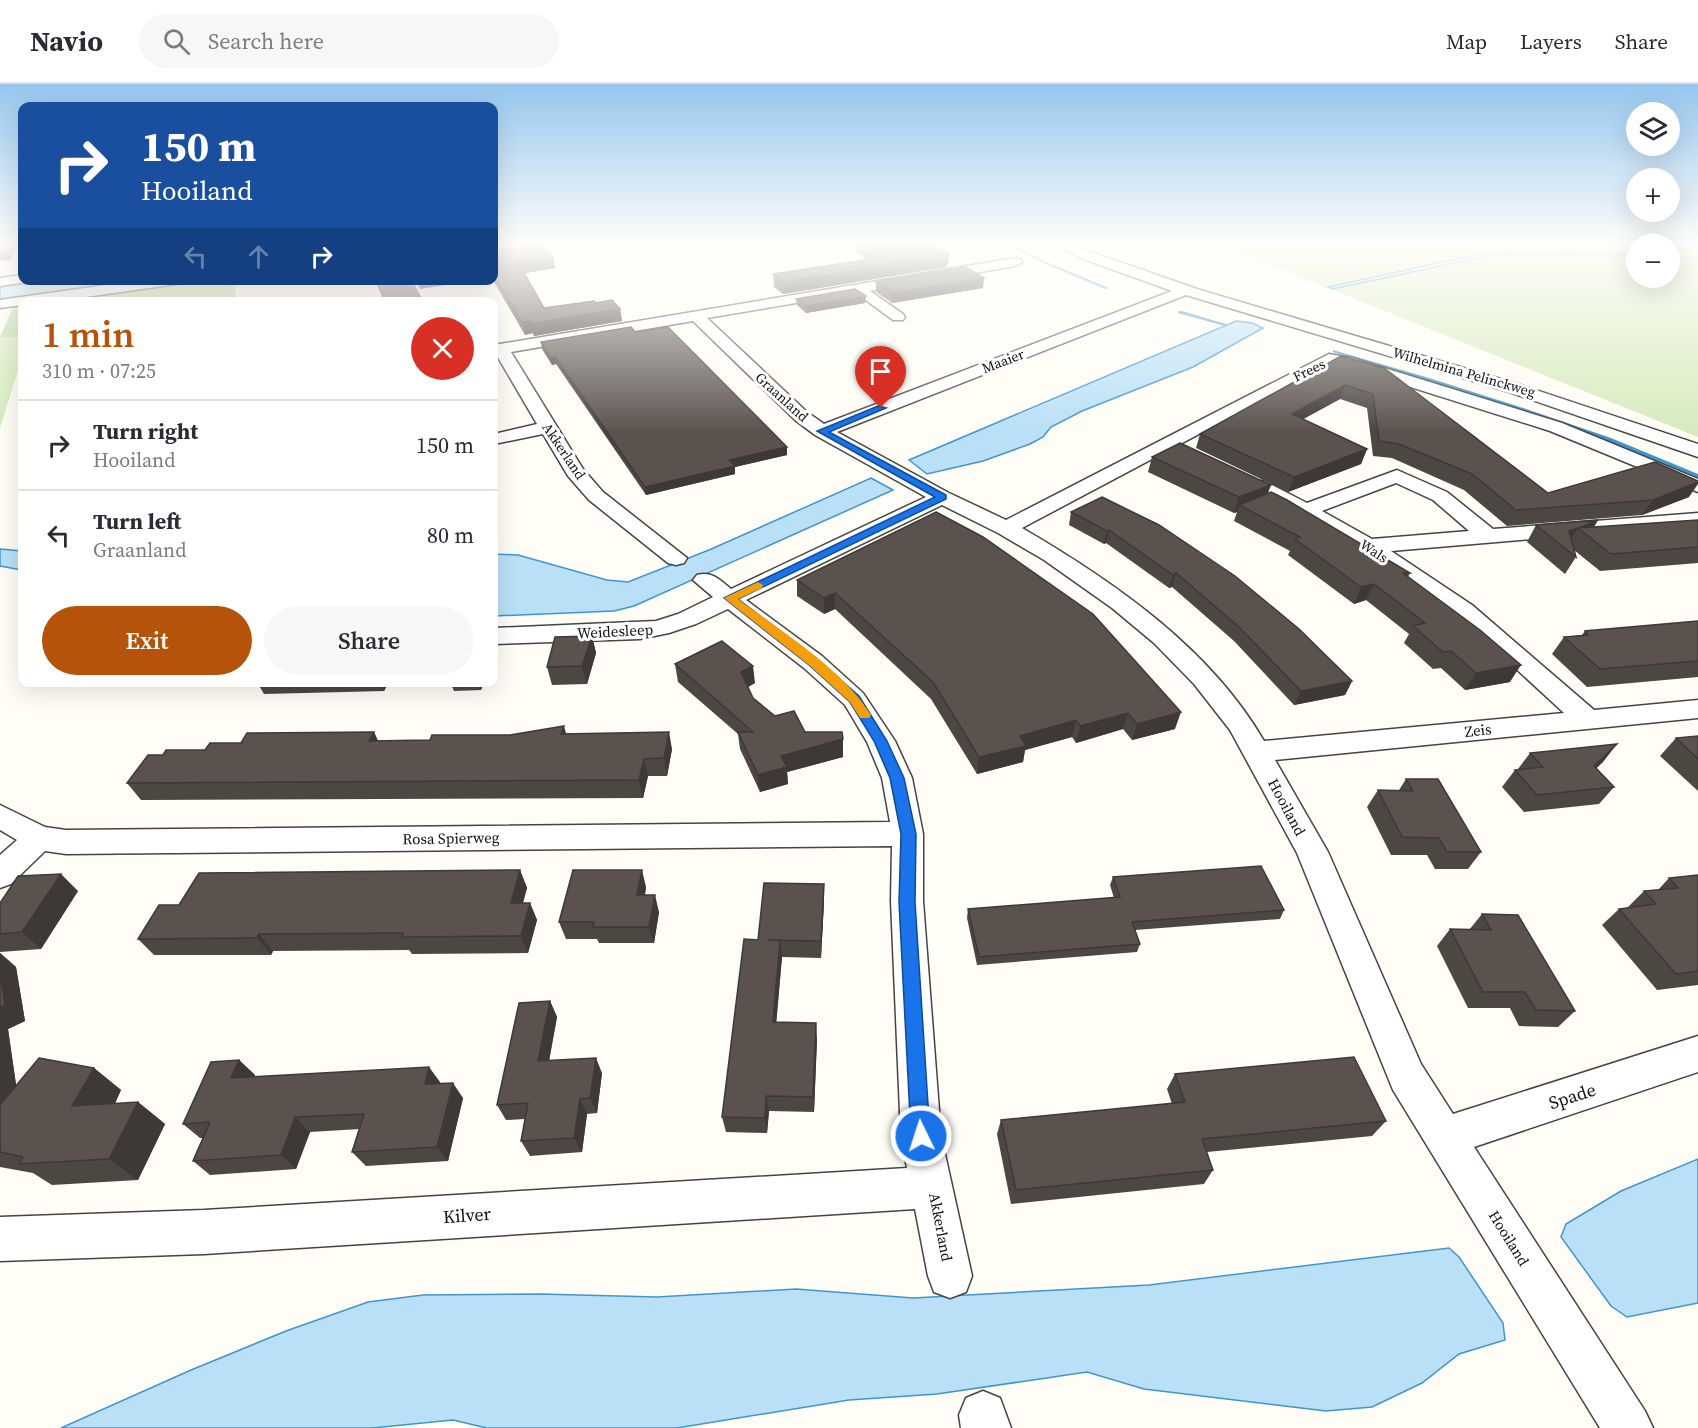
<!DOCTYPE html>
<html lang="en">
<head>
<meta charset="utf-8">
<style>
  body { margin:0; font-family:"Source Serif 4",serif; background:#f7f7f7; color:#2b2b33; height:100vh; display:flex; flex-direction:column; font-size:22px; white-space:nowrap }
  * { box-sizing:border-box; margin:0 }
  p { font-size:20px; color:#7c7c81 }
  .icon { flex:none; width:33px; height:33px; fill:none; stroke:currentColor; stroke-width:2; stroke-linecap:round; stroke-linejoin:round }
  .map { position:relative; flex:1; overflow:hidden }
  .panel { position:absolute; left:18px; top:213px; width:480px; height:390px; display:flex; flex-direction:column; background:#fff; border-radius:12px; box-shadow:0 6px 24px #0002 }
  .panel>* { flex:none }
  .top-card { position:absolute; left:18px; top:18px; width:480px; height:183px; border-radius:12px; box-shadow:0 6px 24px #0002; background:#1a4fa0; color:#fff; overflow:hidden }
  .fabs { position:absolute; left:1626px; top:18px; display:grid; gap:12px }
  .fabs a { display:grid; place-items:center; width:54px; height:54px; border-radius:50%; background:#fff; box-shadow:0 6px 24px #0002; font-size:30px }
  .pin { position:absolute; display:grid; place-items:center; width:51px; height:51px; color:#fff; margin:-62px -26px; border-radius:50% 50% 50% 0; rotate:-45deg; box-shadow:0 0 6px #0007 }
  .pin .icon { rotate:45deg }
  .me { position:absolute; width:66px; margin:-33px; rotate:356deg; stroke-linejoin:round; filter:drop-shadow(0 0 4px #0008) }
  .turn { display:flex; align-items:center; gap:21px; height:126px; padding:0 24px; font-size:27px }
  .turn .icon { width:78px; height:78px; stroke-width:2.5 }
  .turn b { display:block; font-size:42px; line-height:51px }
  .lanes { display:flex; align-items:center; height:57px; padding:0 24px; background:#0003; justify-content:center; gap:30px; direction:ltr }
  .lanes .off { opacity:.35 }
  .round { display:grid; place-items:center; flex:none; width:63px; height:63px; border-radius:32px; background:#f7f7f7 }
  .headline { display:flex; align-items:center; justify-content:space-between; height:102px; padding:0 24px }
  h1 { font-size:36px; font-weight:600; line-height:45px; color:#b45309 }
  .cta { display:flex; gap:12px; margin-top:auto; padding:12px 24px }
  .cta a { flex:1; height:69px; border-radius:36px; background:#b45309; color:#fff; font-size:24px; font-weight:600; line-height:69px; text-align:center }
  .cta a+a { background:#f7f7f7; color:#2b2b33 }
  ul { padding:0; list-style:none }
  li { display:flex; align-items:center; gap:18px; height:90px; padding:0 24px; border-top:2px solid #e1e1e2 }
  li div { flex:1 }
  li b { display:block; font-size:22px }
  li em { font-style:normal }
  header { display:flex; align-items:center; gap:36px; box-sizing:border-box; height:84px; padding:0 30px; background:#fff; border-bottom:2px solid #e1e1e2 }
  header strong { font-size:28px }
  nav { display:flex; gap:33px; margin-inline-start:auto; font-size:21px }
  .search { width:420px; height:54px; background:#f7f7f7; display:flex; align-items:center; gap:15px; box-sizing:border-box; padding:0 21px; border-radius:33px; color:#7c7c81; font-size:22px }
  .map>svg:first-child { display:block }
  .green { fill:#d5ebbd }
  .forest { fill:#b9dc9c }
  .water { fill:#b9e0f7; stroke:#3f96cf; stroke-width:1.5 }
  .lines { fill:none; stroke-linecap:round; stroke-linejoin:round }
  .stream { fill:#3f96cf; fill-rule:evenodd }
  .street-casing { stroke:#444; stroke-width:3 }
  .street { fill:#fff; fill-rule:evenodd }
  .wall { fill:#4d4742 }
  .shaded-wall { fill:#3f3936 }
  .building { fill:#5a524d; stroke:#3f3936; stroke-width:1.5 }
  .route { fill:#1a73e8; stroke:#114b97; stroke-width:1.5 }
  .slow { fill:#f59e0b }
  .labels { text-anchor:middle; dominant-baseline:central; stroke-width:6; stroke-linejoin:round; paint-order:stroke }
  .far-street-label { font-size:14px; fill:#111; stroke:#fff }
  .street-label { font-size:15px; fill:#111; stroke:#fff }
  .near-street-label { font-size:18px; fill:#111; stroke:#fff }
</style>
</head>
<body>
<header>
<strong>Navio</strong>
<div class="search"><svg class="icon" aria-label="search" viewBox="0 0 24 24"><circle cx="10" cy="10" r="6"/><path d="M15 15l6 6"/></svg>Search here</div>
<nav><a>Map</a><a>Layers</a><a>Share</a></nav>
</header>
<div class="map">
<svg width="1698" height="1344" viewBox="0 0 1698 1344">
  <rect width="100%" height="100%" fill="#fffdf5"/>
  <path class="green" d="M1219,160H1474L1495,166L1522,160H1698V170H1670V160H1636V169L1490,168L1329,201L1333,205L1500,171H1636V194H1670V172H1698V353Z
    M0,253H22L21,277L0,344Z"/>
  <path class="forest" d="M198,196L235,197L236,217L43,218Z
    M22,220V253H0L14,221Z"/>
  <path class="water" d="M1517,167L1636,169V171H1493L1333,205L1328,203L1479,170Z
    M51,196L141,197L0,215V203Z
    M1236,237L1252,239L1263,244L1193,283L1082,327L1051,343L1043,353L1030,360L983,377L927,390L909,376Z
    M871,394L893,406L634,522L614,527L494,532V470L518,471L607,496L628,498L709,466Z
    M0,465L22,467V486L0,482Z
    M1698,1075V1219L1627,1233L1611,1222L1561,1153L1566,1140L1621,1107Z
    M1449,1164L1459,1173L1503,1239L1505,1256L1459,1270L1422,1299L1372,1323L1326,1327L1144,1305L1087,1288L937,1310L849,1316L677,1344H487L453,1336L372,1344H61L191,1286L286,1247L368,1218L423,1211L540,1210L657,1213L796,1205L913,1214L1149,1201Z"/>
  <g class="lines">
    <path class="stream" d="M1006,160H1011L1047,178L1109,204L1105,205L1045,180Z
      M1178,227H1182L1229,241L1225,242L1178,229Z
      M1333,266L1429,294L1520,323L1611,354L1698,390V394L1562,341L1471,310L1333,268Z"/>
    <defs>
      <path id="street" d="M1051,160H1068L1197,205L1521,301L1698,360V373L1509,308L1186,211L837,348L949,409L1006,436L1329,270L1352,274L1562,339L1698,395V408L1550,347L1344,282L1331,280L1022,444C1113,497 1210,564 1264,657L1564,629L1487,558L1431,513L1355,464L1250,405L1247,401L1250,397H1264L1307,419L1397,386L1447,408L1493,445L1698,429V441L1391,467L1472,521L1594,626L1698,616V634L1275,676L1328,768L1421,980L1453,1030L1698,952V988L1474,1063L1645,1327L1653,1344H1600L1393,1006L1297,769L1230,646L1194,600L1154,559L1112,524L1044,476L998,449L942,421L746,516L822,572L863,609L895,657L912,694L923,750V817L941,1052L972,1192L966,1208L950,1214L934,1208L928,1192L915,1125L204,1170L0,1177V1133L204,1126L907,1084L901,1052L891,817L892,762L66,770L45,767L11,800L0,804V771L17,756L0,746V721L45,743L66,746L890,738L882,694L867,658L845,621L804,584L728,525L696,540L669,549L640,555L494,560V544L656,537L678,530L713,513L693,496L697,491C712,487 720,496 731,505L926,413L815,351L795,336L693,237L511,268L583,385L603,408L687,474L684,479L676,481L668,479L589,416L568,392L543,350L494,360V350L537,340L496,270L494,271V261L1015,174L1020,175L1022,178L1015,182L870,207L903,230L905,233L903,236H893L856,209L707,234L807,328L824,340L1172,207L1086,176ZM1396,399L1433,416L1469,447L1372,455L1322,427Z
        M22,191V196L27,198L0,202V194Z
        M142,196H184L177,200L50,218H22V221L0,224V216Z
        M983,1307L1000,1314L1011,1344H961L959,1331L966,1314Z"/>
    </defs>
    <use href="#street" class="street-casing"/>
    <use href="#street" class="street"/>
  </g>
  <path class="wall" d="M494,160L555,184L524,189L544,224L596,219L620,225L622,237L534,252L533,249L525,251L493,196H494Z
    M845,160H933L949,169L948,181H947V183L783,210L774,203L773,190L864,176V173Z
    M876,198L983,204L892,219L876,208Z
    M377,199L423,218H384Z
    M796,215L865,219L806,229L797,221Z
    M635,248L787,363V371L735,383V390L646,411L556,280L552,281L542,265L541,258Z
    M1341,272L1548,409L1689,413L1642,431L1507,442L1464,406L1392,374L1373,372L1367,324L1340,315L1303,335L1367,365L1361,380L1288,408L1196,364L1200,350Z
    M1152,373L1268,409L1410,489L1408,493L1510,598L1465,606L1441,584L1433,585L1404,559L1409,550L1366,516L1354,520L1288,471L1290,467L1234,437L1237,428L1234,429L1148,388Z
    M1102,413L1352,597L1345,611L1294,621L1234,557L1172,503L1169,504L1106,459L1104,460L1069,441L1071,428Z
    M936,428L1175,645L1132,656L1123,645L1076,659L1072,653L1025,666L1023,678L977,690L931,615L835,525L824,530L797,512V496Z
    M1598,436L1594,443L1698,436V479L1600,487L1574,466L1576,473L1565,490L1527,458L1536,441Z
    M1698,537V593L1587,603L1552,570L1564,553L1582,551L1585,547Z
    M592,552L596,569L587,600L552,601L547,583Z
    M675,580L755,599L748,603L753,614L775,632L805,648L843,673L787,688L788,700L760,708L740,665L738,650L678,598Z
    M257,598H445L387,601L384,607L264,610Z
    M450,598H484L481,606L454,607Z
    M374,648L378,657L430,656L566,650L672,665L667,692H648L643,714L141,716L127,699L163,671L205,666L241,659Z
    M1698,652V707L1660,672L1676,654Z
    M1530,669L1603,678L1596,684L1614,703L1599,720L1524,728L1502,703L1515,686L1518,685Z
    M1406,695L1481,768L1468,785H1435L1427,771H1391L1367,723L1378,706H1399Z
    M520,786L527,804L523,819H530L537,836L528,869L412,870L409,866L273,867L271,871H154L138,855L179,821Z
    M1698,791V901L1657,906L1602,841L1619,825L1627,824L1644,807L1658,806L1669,794Z
    M1113,793L1284,826L1280,835L1135,846L1140,860L1137,868L977,881L967,834L968,825L1114,814L1110,801Z
    M646,803L645,811L659,828L654,859H599L597,855H566L559,838Z
    M78,807L41,865L0,868V819Z
    M824,817L821,874L782,873L776,938L817,955L814,1028L769,1027L767,1049L726,1048L722,1033L758,856Z
    M1482,830L1575,927L1558,943L1519,942L1510,924H1468L1437,862L1450,845L1469,846Z
    M0,869L16,883L25,937L8,945L16,1001L94,984L121,1006L115,1020L138,1018L165,1040L138,1096L52,1101L33,1089L0,1083Z
    M550,917L557,933L549,977L602,989L597,1029L587,1030L582,1068L530,1072L521,1057L525,1035L506,1036L497,1021Z
    M239,976L255,991L254,993L440,998V1000L463,1014L448,1077L366,1082L352,1068L360,1045L310,1048L296,1085L210,1091L193,1077L203,1054H200L183,1040Z
    M1175,990L1386,1037L1372,1052L1207,1068L1213,1086L1204,1100L1011,1120L997,1050L1001,1036L1172,1020L1167,1005Z"/>
  <path class="shaded-wall" d="M6,160H19L10,176L0,177V165Z
    M949,169L948,181H947V183L783,210V198Z
    M553,173L555,184L521,190L518,178Z
    M984,194L983,204L892,219L893,209Z
    M417,196H478L420,205Z
    M866,212L865,219L806,229V222Z
    M620,225L622,237L534,252L531,240Z
    M530,237L533,249L525,251L522,238Z
    M555,273L556,280L552,281L550,274Z
    M1345,301L1340,315L1287,344L1292,330Z
    M787,363V371L735,383V390L646,411L645,403L729,376Z
    M1367,365L1361,380L1288,408L1294,393Z
    M1698,398V400L1689,413L1642,431L1653,416Z
    M1271,401L1265,417L1239,421L1237,428L1234,429L1239,413Z
    M1598,436L1588,452L1579,444Z
    M1578,444L1567,461L1569,447Z
    M1109,446L1106,459L1104,460L1107,447Z
    M1176,489L1172,503L1169,504L1173,491Z
    M1374,500L1366,516L1354,520L1361,503Z
    M835,509V525L824,530V514Z
    M592,552L596,569L587,600L582,582Z
    M1521,581L1510,598L1465,606L1476,589Z
    M753,582L755,599L743,606L741,588Z
    M1352,597L1345,611L1294,621L1301,607Z
    M380,598H386L387,601L384,607Z
    M478,598H484L481,606Z
    M1181,628L1175,645L1132,656L1137,640Z
    M1128,629L1123,645L1076,659L1080,642Z
    M1076,636L1072,653L1025,666L1023,678L977,690L979,673L1020,652Z
    M564,642L569,660L561,650Z
    M374,648L382,666L369,657Z
    M669,648L672,665L667,692L664,674Z
    M843,655V673L787,688L788,700L760,708L758,691L781,672Z
    M1617,660L1603,678L1580,700L1594,682Z
    M644,675L648,692L643,714L639,696Z
    M520,786L527,804L518,835L511,819Z
    M642,786L646,803L642,827L637,811Z
    M61,790L78,807L41,865L22,848Z
    M824,800V817L821,874V857Z
    M655,811L659,828L654,859L649,843Z
    M530,819L537,836L528,869L521,852Z
    M259,850L273,867L271,871L257,854Z
    M780,856L782,873L775,954L773,938Z
    M0,869L16,883L25,937L8,945L19,1021L0,1031Z
    M550,917L557,933L546,993L538,977Z
    M816,939L817,955L814,1028L813,1013Z
    M596,974L602,989L597,1029L590,1014Z
    M239,976L255,991L247,1010L231,994Z
    M429,983L440,998L436,1015L425,1000Z
    M94,984L121,1006L102,1044L72,1022Z
    M453,999L463,1014L448,1077L437,1063Z
    M766,1012L769,1027L767,1049L765,1034Z
    M580,1015L587,1030L582,1068L574,1054Z
    M138,1018L165,1040L138,1096L109,1075Z
    M295,1033L310,1048L296,1085L281,1071Z"/>
  <path class="building" d="M0,160H6L4,165H0Z
    M494,160H541L553,173L518,178L544,224L594,217L596,219L612,216L620,225L531,240L530,237L522,238L494,191Z
    M862,160H933L949,169L946,170L948,171L783,198L773,190L871,175L864,170L876,169Z
    M965,183L984,194L893,209L876,198Z
    M390,196H411L423,218H386L377,199Z
    M855,205L866,212L806,222L796,215Z
    M631,243L635,248L668,243L787,363L729,376L735,382L645,403L555,273L550,274L541,258Z
    M1341,272L1384,284L1548,409L1655,378L1698,397V398L1653,416L1516,426L1472,390L1399,360L1379,357L1373,310L1345,301L1292,330L1367,365L1294,393L1200,350Z
    M1180,359L1271,401L1239,413L1152,373Z
    M1271,408L1287,416L1410,489H1403L1480,546L1521,581L1476,589L1451,567L1443,568L1413,542L1425,539L1374,500L1361,503L1295,455L1300,453L1239,421Z
    M1102,413L1159,441L1235,492L1299,545L1352,597L1301,607L1239,543L1176,489L1173,491L1109,446L1107,447L1071,428Z
    M936,428L983,453L1093,530L1181,628L1137,640L1128,629L1080,642L1076,636L1020,652L1026,662L979,673L933,598L835,509L824,514L797,496Z
    M1598,436L1579,444L1698,436V463L1611,470L1578,444L1569,447L1576,473L1536,441Z
    M1698,537V577L1600,585L1564,553L1588,551L1585,547Z
    M592,552L582,582L547,583L555,553Z
    M722,557L753,582L741,588L753,614L775,632L794,627L805,648H842L843,655L781,672L787,683L758,691L738,648H753L675,580Z
    M564,642L561,650L669,648L664,674L644,675L639,696L127,699L148,671H163L166,666H205L210,659H241L247,649L374,648L369,657L430,656L432,651H510Z
    M1698,652V675L1676,654Z
    M1617,660L1594,682L1614,703L1537,711L1515,686L1543,683L1530,669Z
    M1406,695H1438L1481,768H1447L1439,754L1402,753L1378,706L1413,707Z
    M1261,782L1284,826L1132,838L1140,860L979,873L968,825L1120,813L1113,793Z
    M520,786L511,819H530L521,852L402,853L403,849L259,850L257,854L138,855L159,821H179L199,789Z
    M573,786H642L637,811H655L649,843H593L594,838H559Z
    M61,790L22,848L0,850V819L18,792Z
    M1698,791V887L1676,890L1619,825L1656,820L1644,807L1678,804L1669,794Z
    M764,799L824,800L821,857L768,856H780L773,938L816,939L813,1013L766,1012L765,1034L722,1033L744,855L758,856Z
    M1482,830L1518,831L1575,927L1536,926L1525,908H1483L1450,845L1491,846Z
    M0,888L5,921L0,923Z
    M550,917L538,977L596,974L590,1014L580,1015L574,1054L521,1057L528,1019L497,1021L519,919Z
    M1354,973L1386,1037L1202,1055L1213,1086L1016,1106L1001,1036L1185,1018L1175,990Z
    M39,974L94,984L72,1022L138,1018L109,1075L19,1080L23,1073L0,1068V1021Z
    M239,976L231,994L429,983L425,1000L453,999L437,1063L352,1068L364,1030L295,1033L281,1071L193,1077L210,1038L183,1040L211,978Z"/>
  <linearGradient id="sky" x2="0" y2="1"><stop stop-color="#95c6ee"/><stop offset="0.46" stop-color="#fffefa"/><stop offset="1" stop-color="#fffefa" stop-opacity="0"/></linearGradient>
  <rect width="1698" height="348" fill="url(#sky)"/>
  <path class="route" d="M878,322L886,324L829,348L946,411V415L738,515L818,576L859,612L887,657L904,694L916,750L915,818L930,1052L928,1059L921,1062L914,1059L911,1052L899,818L901,750L890,694L874,657L850,618L809,581L724,514L935,413L817,347Z"/>
  <path class="slow" d="M758,498L763,501L762,504L738,515C782,548 842,584 871,631L869,634H860L850,618L809,581L724,514Z"/>
  <g class="labels">
    <g class="far-street-label">
      <text transform="translate(1003 277) rotate(-21)">Maaier</text>
      <text transform="translate(1309 286) rotate(-26)">Frees</text>
      <text transform="translate(1464 288) rotate(16)">Wilhelmina Pelinckweg</text>
      <text transform="translate(782 313) rotate(42)">Graanland</text>
      <text transform="translate(564 367) rotate(56)">Akkerland</text>
      <text transform="translate(1374 467) rotate(33)">Wals</text>
    </g>
    <g class="street-label">
      <text transform="translate(615 547) rotate(-3)">Weidesleep</text>
      <text transform="translate(1478 646) rotate(-6)">Zeis</text>
      <text transform="translate(1287 723) rotate(62)">Hooiland</text>
      <text transform="translate(451 754) rotate(-1)">Rosa Spierweg</text>
      <text transform="translate(941 1143) rotate(79)">Akkerland</text>
      <text transform="translate(1509 1154) rotate(58)">Hooiland</text>
    </g>
    <g class="near-street-label">
      <text transform="translate(1572 1012) rotate(-18)">Spade</text>
      <text transform="translate(467 1131) rotate(-4)">Kilver</text>
    </g>
  </g>
</svg>
<div class="fabs">
<a><svg class="icon" aria-label="layers" viewBox="0 0 24 24"><path d="M12 4l9 5-9 5-9-5zM3 14l9 5 9-5"/></svg></a>
<a>+</a>
<a>−</a>
</div>
<div class="pin" style="left:881px;top:324px;background:#d93025"><svg class="icon" aria-label="arrive" viewBox="0 0 24 24"><path d="M6 21V4h12l-3 4 3 4H6"/></svg></div>
<svg class="me" style="left:921px;top:1052px" viewBox="-20 -20 40 40"><circle r="17" fill="#1a73e8" stroke="#fff" stroke-width="3"/><path d="M0-11L8 9 0 5-8 9z" fill="#fff"/></svg>
<div class="top-card">
<div class="turn"><svg class="icon" aria-label="right" viewBox="0 0 24 24"><path d="M7 20v-9h11M14 6l5 5-5 5"/></svg><div><b>150 m</b>Hooiland</div></div>
<div class="lanes"><svg class="icon off" aria-label="left" viewBox="0 0 24 24"><path d="M17 20v-9H6M10 6l-5 5 5 5"/></svg><svg class="icon off" aria-label="ahead" viewBox="0 0 24 24"><path d="M12 20V5M6 11l6-6 6 6"/></svg><svg class="icon" aria-label="right" viewBox="0 0 24 24"><path d="M7 20v-9h11M14 6l5 5-5 5"/></svg></div>
</div>
<section class="panel">
<div class="headline"><div><h1>1 min</h1><p>310 m · 07:25</p></div><a class="round" style="background:#d93025;color:#fff"><svg class="icon" aria-label="close" viewBox="0 0 24 24"><path d="M6 6l12 12M18 6L6 18"/></svg></a></div>
<ul>
<li><svg class="icon" aria-label="right" viewBox="0 0 24 24"><path d="M7 20v-9h11M14 6l5 5-5 5"/></svg><div><b>Turn right</b><p>Hooiland</p></div><em>150 m</em></li>
<li><svg class="icon" aria-label="left" viewBox="0 0 24 24"><path d="M17 20v-9H6M10 6l-5 5 5 5"/></svg><div><b>Turn left</b><p>Graanland</p></div><em>80 m</em></li>
</ul>
<div class="cta"><a>Exit</a><a>Share</a></div>
</section>
</div>
</body>
</html>
